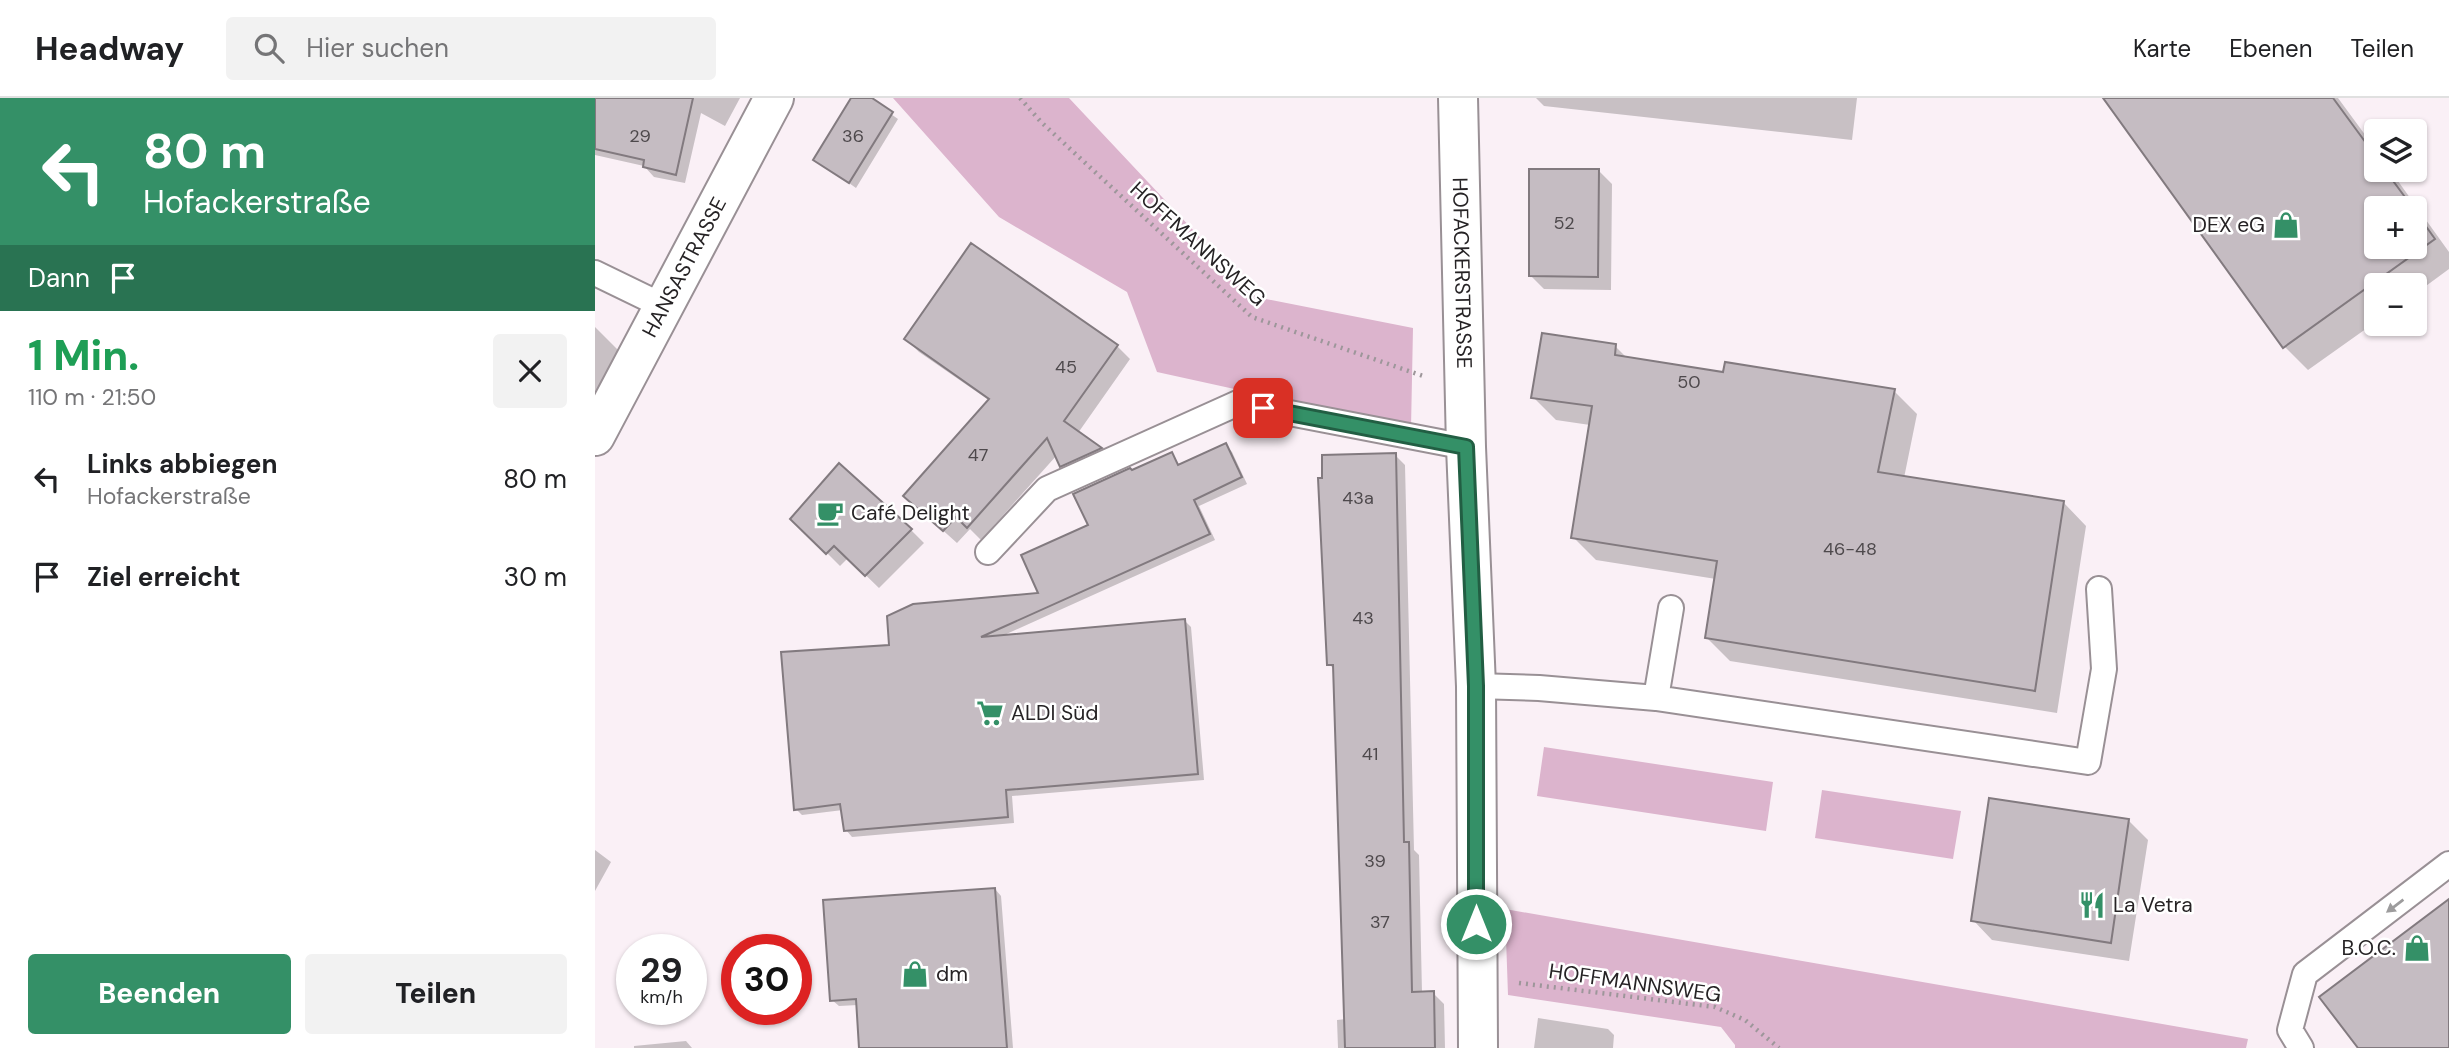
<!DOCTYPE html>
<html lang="de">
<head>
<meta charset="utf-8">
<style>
  body { margin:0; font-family:"DM Sans",sans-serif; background:#f2f2f2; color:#202124; height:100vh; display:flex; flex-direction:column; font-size:26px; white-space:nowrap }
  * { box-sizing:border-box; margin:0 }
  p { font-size:23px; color:#757577 }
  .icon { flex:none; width:38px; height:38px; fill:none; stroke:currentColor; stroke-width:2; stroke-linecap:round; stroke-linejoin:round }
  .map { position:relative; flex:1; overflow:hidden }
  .side { display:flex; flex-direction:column; background:#fff; width:595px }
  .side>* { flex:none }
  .top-card { background:#349067; color:#fff; overflow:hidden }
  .fabs { position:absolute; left:1769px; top:21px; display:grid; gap:14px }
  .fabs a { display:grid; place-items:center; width:63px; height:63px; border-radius:7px; background:#fff; box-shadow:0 2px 5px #0004; font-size:35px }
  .speed { position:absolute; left:21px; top:836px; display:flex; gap:14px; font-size:35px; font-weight:700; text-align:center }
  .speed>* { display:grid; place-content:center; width:91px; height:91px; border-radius:50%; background:#fff; box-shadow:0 2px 5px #0004; line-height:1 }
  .speed small { font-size:18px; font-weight:400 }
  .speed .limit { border:10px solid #d22; background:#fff; color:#111 }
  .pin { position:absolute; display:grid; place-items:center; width:60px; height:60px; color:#fff; margin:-30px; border-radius:14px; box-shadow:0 4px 10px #0006 }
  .me { position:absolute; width:77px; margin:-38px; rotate:0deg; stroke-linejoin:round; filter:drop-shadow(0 0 5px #0008) }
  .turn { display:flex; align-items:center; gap:24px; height:147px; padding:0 28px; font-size:32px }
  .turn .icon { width:91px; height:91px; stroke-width:2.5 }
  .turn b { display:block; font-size:49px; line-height:60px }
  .then { display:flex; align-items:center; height:66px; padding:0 28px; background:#0003; gap:14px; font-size:26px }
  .round { display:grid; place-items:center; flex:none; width:74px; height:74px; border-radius:7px; background:#f2f2f2 }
  .head { display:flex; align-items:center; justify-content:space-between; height:119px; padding:0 28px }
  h1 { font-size:42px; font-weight:800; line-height:52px; color:#1e9e55 }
  .primary-button { display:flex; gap:14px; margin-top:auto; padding:14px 28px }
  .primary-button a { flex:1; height:80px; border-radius:7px; background:#349067; color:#fff; font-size:28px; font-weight:800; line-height:80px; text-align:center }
  .primary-button a+a { background:#f2f2f2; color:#202124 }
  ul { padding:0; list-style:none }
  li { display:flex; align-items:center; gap:21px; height:98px; padding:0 28px }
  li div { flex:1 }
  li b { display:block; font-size:26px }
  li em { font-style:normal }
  header { display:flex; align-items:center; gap:42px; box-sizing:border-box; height:98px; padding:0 35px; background:#fff; border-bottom:2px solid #e0e0e0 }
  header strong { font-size:33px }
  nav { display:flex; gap:38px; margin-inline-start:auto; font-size:24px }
  .search { width:490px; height:63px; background:#f2f2f2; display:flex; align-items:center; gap:18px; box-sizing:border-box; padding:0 24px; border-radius:7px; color:#757577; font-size:26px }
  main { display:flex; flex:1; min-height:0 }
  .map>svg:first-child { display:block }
  .green { fill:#dcb4cd }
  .shadow { fill:#0003; fill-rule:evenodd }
  .building { fill:#c5bcc2; stroke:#827a7f; stroke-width:2 }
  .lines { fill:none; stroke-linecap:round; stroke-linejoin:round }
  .lane-casing { stroke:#999095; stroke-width:28 }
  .street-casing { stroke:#999095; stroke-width:42 }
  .path { stroke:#9d969a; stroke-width:4.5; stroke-dasharray:2 5; stroke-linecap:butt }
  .lane { stroke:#fff; stroke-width:24 }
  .street { stroke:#fff; stroke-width:38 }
  .oneway { fill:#9d9c9d }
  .route-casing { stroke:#225e43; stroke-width:18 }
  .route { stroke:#349067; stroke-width:12 }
  .labels { text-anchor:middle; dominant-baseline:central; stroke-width:5; stroke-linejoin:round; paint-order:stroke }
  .number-label { font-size:18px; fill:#4e494c }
  .poi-label { font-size:21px; fill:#262325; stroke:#fff; text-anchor:start }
  .street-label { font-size:21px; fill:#262325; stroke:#fff }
</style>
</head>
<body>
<header>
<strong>Headway</strong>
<div class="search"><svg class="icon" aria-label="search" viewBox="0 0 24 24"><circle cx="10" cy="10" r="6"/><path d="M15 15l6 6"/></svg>Hier suchen</div>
<nav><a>Karte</a><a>Ebenen</a><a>Teilen</a></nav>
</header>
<main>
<section class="side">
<div class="top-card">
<div class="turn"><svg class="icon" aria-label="left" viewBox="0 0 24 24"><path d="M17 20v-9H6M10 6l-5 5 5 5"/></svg><div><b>80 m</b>Hofackerstraße</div></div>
<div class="then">Dann<svg class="icon" aria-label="arrive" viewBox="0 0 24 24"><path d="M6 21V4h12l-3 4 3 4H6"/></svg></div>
</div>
<div class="head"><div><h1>1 Min.</h1><p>110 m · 21:50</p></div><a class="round"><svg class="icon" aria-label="close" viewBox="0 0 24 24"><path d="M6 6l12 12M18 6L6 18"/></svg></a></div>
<ul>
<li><svg class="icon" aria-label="left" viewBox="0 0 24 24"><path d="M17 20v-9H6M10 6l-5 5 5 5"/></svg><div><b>Links abbiegen</b><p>Hofackerstraße</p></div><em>80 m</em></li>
<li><svg class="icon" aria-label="arrive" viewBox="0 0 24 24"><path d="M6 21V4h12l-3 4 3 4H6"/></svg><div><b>Ziel erreicht</b></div><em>30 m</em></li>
</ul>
<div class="primary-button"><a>Beenden</a><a>Teilen</a></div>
</section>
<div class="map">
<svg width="1854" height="950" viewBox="0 0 1854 950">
  <rect width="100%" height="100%" fill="#faf0f6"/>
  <path class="green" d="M298,0H474L661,199L818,230L816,330L562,274L532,194L404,119Z
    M949,649L1178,684L1171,733L942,698Z
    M1227,692L1366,713L1358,761L1220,740Z
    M910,811L1653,941L1651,950H1140V947L1126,929L913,897Z"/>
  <path class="shadow" d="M53,0H145L130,28L106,15L90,85L59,79L49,68L0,57V8Z
    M258,0H273L303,21L261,90L220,61Z
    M941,0H1262L1257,42L949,8Z
    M1510,0H1743L1782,53V72H1795L1854,154V171L1820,196V187H1782V223L1713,272L1690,249ZM1782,110H1820V149H1782Z
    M1004,73L1017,86L1016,192L949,191L935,177Z
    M0,229L24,253L0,299Z
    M311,241L522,248L535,261L483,335L518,364L480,381L467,368L462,357L386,442L375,431L362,445L324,411L395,303L324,254Z
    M1020,248L1033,261L1130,276L1299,293L1322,316L1309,380L1469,405L1491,428L1462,615L1135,563L1112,540L1121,481L1001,462L978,439L995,327L961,322L938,299Z
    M631,347L637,354L652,386L604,408L620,442L407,538L590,523L596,529L609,682L417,698L419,725L257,739L251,732L248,712L207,717L201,711L296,549L446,497L495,427L537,374L577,356L585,368Z
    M800,357L810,367L819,752L824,757L827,895H838L849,906L850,950H743L742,922L751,921L740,572L734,566Z
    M198,421L316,432L329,445L284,490L253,460L245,468Z
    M1534,723L1553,742L1534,863L1397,842L1378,822Z
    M0,752L16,764L0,793Z
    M400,791L406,798L418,950H266L263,907L244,908L237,902Z
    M943,920L1013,931L1019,937L1018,950H939Z
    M91,943L97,950H39V948Z"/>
  <path class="building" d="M0,0H98L81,77L48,69L49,62L0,51Z
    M256,0H277L298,14L254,85L218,62Z
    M1508,0H1738L1782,60V72H1790L1818,110H1782V149H1820V113L1840,141L1688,250Z
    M934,71H1004L1003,179L934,178Z
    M376,145L523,247L469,323L507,350L465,369L452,340L372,430L361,419L348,433L308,398L394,301L309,241Z
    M947,235L1021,246L1020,257L1128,274L1130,264L1300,291L1283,374L1469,403L1440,593L1110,540L1122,463L976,440L997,308L936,300Z
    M631,345L647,379L599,402L615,436L386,539L590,521L603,676L411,692L413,719L249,733L245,706L199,712L186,554L294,547L292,518L318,506L443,495L426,457L493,427L478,396L535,370L537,372L577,354L583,367Z
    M801,355L809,744H814L817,894L839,893L840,950H750L738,567H732L723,380H727V357Z
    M244,365L317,431L270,478L239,448L231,456L195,421Z
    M1394,700L1534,721L1516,845L1376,823Z
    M400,790L412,950H264L261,901L235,903L228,802Z
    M1854,801V950H1763L1724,899Z"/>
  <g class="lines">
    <defs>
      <path id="lane" d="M0,175L68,208
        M393,454L452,391L643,305L871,349
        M881,588L944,590L1061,600L1076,510
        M1061,600L1493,664L1509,571L1504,491
        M1706,950L1695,932L1710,876L1854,766"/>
      <g id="street">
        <path id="s1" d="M863,0L871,349L881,588L883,950"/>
        <path id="s2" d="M0,338L179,0"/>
      </g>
    </defs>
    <use href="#lane" class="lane-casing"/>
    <use href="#street" class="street-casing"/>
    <path class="path" d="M425,0L446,24L657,219L831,279
      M924,885L1120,909L1150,922L1184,950"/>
    <use href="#lane" class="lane"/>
    <use href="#street" class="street"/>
  </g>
  <defs><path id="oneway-solid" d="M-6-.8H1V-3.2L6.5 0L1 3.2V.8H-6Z" transform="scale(1.75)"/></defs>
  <use class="oneway" href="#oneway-solid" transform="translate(1800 808) rotate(143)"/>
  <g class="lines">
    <defs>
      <path id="route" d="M668,310L871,349L881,588V826"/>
    </defs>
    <use href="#route" class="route-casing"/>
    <use href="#route" class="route"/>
  </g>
  <defs>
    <symbol id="shop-bare" viewBox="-9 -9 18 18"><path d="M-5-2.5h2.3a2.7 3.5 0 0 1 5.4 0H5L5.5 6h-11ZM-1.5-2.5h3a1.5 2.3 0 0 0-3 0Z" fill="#349067" stroke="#fff" stroke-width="2.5" paint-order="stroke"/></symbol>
    <symbol id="cafe-bare" viewBox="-9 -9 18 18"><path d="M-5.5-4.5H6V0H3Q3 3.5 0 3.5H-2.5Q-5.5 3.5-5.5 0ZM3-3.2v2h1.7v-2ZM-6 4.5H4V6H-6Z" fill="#349067" stroke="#fff" stroke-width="2.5" paint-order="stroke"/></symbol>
    <symbol id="supermarket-bare" viewBox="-9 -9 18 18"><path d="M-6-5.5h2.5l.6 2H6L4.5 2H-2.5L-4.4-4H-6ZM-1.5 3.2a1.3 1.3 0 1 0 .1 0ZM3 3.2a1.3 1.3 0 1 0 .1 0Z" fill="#349067" stroke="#fff" stroke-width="2.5" paint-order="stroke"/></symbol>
    <symbol id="restaurant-bare" viewBox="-9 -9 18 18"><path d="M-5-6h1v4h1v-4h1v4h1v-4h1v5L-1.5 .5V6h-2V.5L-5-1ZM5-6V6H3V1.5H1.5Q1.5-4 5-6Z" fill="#349067" stroke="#fff" stroke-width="2.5" paint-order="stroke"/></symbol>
  </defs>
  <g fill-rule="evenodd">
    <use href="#shop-bare" x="1672" y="108" width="38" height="38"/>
    <use href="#cafe-bare" x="216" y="396" width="38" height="38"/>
    <use href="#supermarket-bare" x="376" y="596" width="38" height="38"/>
    <use href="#restaurant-bare" x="1478" y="788" width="38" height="38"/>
    <use href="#shop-bare" x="1803" y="831" width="38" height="38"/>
    <use href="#shop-bare" x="301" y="857" width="38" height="38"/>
  </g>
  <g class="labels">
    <g class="number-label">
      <text x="45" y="38">29</text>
      <text x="258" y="38">36</text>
      <text x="969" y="125">52</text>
      <text x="471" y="269">45</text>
      <text x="1094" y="284">50</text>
      <text x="383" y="357">47</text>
      <text x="763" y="400">43a</text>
      <text x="1255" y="451">46-48</text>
      <text x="768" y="520">43</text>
      <text x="775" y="656">41</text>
      <text x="780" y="763">39</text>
      <text x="785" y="824">37</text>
    </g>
    <g class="poi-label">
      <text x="1670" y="127" text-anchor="end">DEX eG</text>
      <text x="256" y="415">Café Delight</text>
      <text x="416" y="615">ALDI Süd</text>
      <text x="1518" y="807">La Vetra</text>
      <text x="1801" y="850" text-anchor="end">B.O.C.</text>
      <text x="341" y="876">dm</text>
    </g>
    <g class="street-label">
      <text transform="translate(603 146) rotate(42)">HOFFMANNSWEG</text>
      <text stroke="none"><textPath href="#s2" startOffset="191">HANSASTRASSE</textPath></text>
      <text stroke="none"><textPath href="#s1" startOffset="175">HOFACKERSTRASSE</textPath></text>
      <text transform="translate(1040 885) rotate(8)">HOFFMANNSWEG</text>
    </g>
  </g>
</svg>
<div class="fabs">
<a><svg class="icon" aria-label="layers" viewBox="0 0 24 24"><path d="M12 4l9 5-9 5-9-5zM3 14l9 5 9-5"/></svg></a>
<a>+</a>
<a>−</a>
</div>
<div class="speed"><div>29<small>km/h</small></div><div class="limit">30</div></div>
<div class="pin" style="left:668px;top:310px;background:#d93025"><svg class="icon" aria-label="arrive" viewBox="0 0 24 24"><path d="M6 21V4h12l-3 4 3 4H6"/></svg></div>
<svg class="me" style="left:881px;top:826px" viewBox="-20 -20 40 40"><circle r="17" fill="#349067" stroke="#fff" stroke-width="3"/><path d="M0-11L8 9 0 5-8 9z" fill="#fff"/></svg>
</div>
</main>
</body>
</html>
